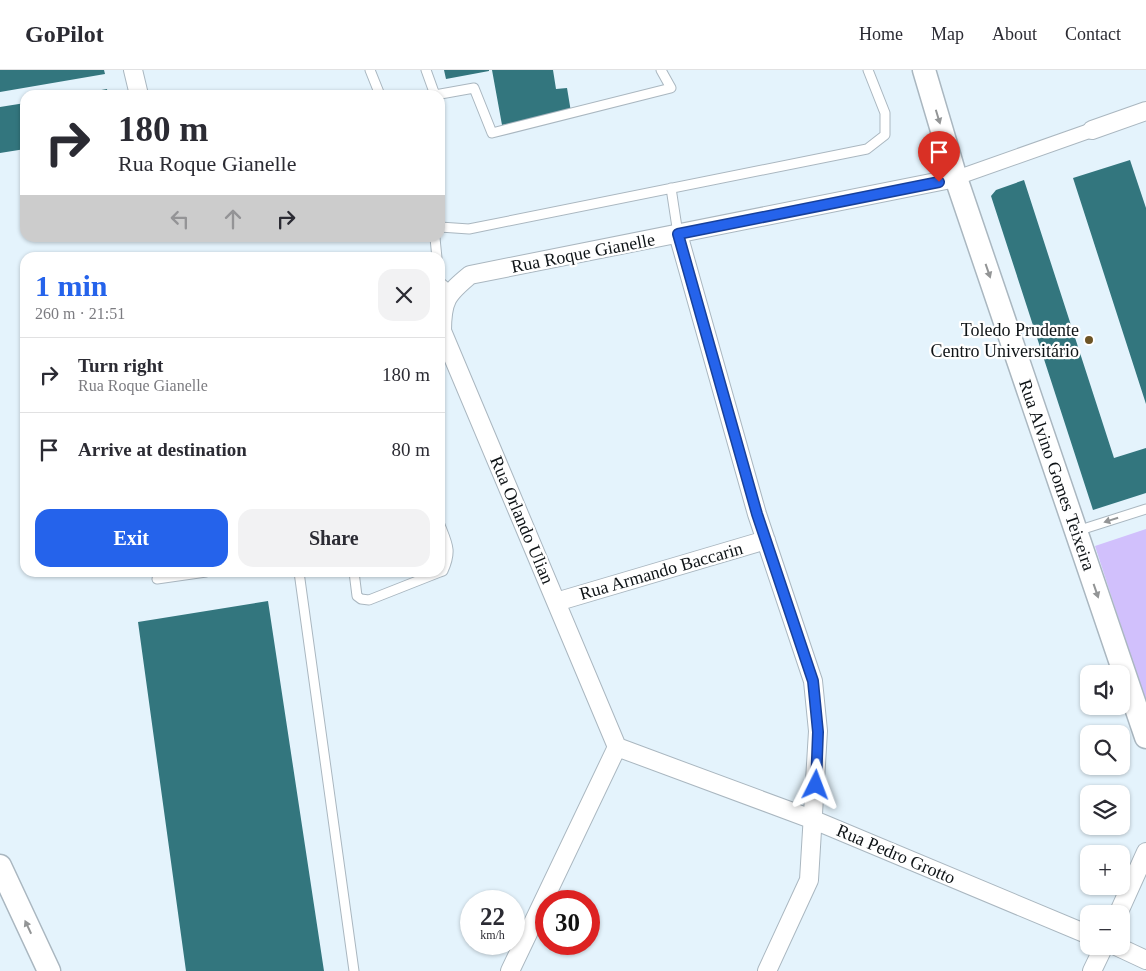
<!DOCTYPE html>
<html lang="en">
<head>
<meta charset="utf-8">
<style>
  body { margin:0; font-family:"Times New Roman",serif; background:#f2f2f3; color:#2b2b33; height:100vh; display:flex; flex-direction:column; font-size:19px; white-space:nowrap }
  * { box-sizing:border-box; margin:0 }
  p { font-size:16px; color:#7c7c81 }
  .icon { flex:none; width:28px; height:28px; fill:none; stroke:currentColor; stroke-width:2; stroke-linecap:round; stroke-linejoin:round }
  .map { position:relative; flex:1; overflow:hidden }
  .panel { position:absolute; left:20px; top:182px; width:425px; height:325px; display:flex; flex-direction:column; background:#fff; border-radius:15px; box-shadow:0 1px 4px #0004 }
  .panel>* { flex:none }
  .banner { position:absolute; left:20px; top:20px; width:425px; height:152px; border-radius:15px; box-shadow:0 1px 4px #0004; background:#fff; color:#2b2b33; overflow:hidden }
  .buttons { position:absolute; left:1080px; top:595px; display:grid; gap:10px }
  .buttons a { display:grid; place-items:center; width:50px; height:50px; border-radius:10px; background:#fff; box-shadow:0 1px 4px #0004; font-size:25px }
  .speed { position:absolute; left:460px; top:820px; display:flex; gap:10px; font-size:25px; font-weight:700; text-align:center }
  .speed>* { display:grid; place-content:center; width:65px; height:65px; border-radius:50%; background:#fff; box-shadow:0 1px 4px #0004; line-height:1 }
  .speed small { font-size:12px; font-weight:400 }
  .speed .limit { border:8px solid #d22; background:#fff; color:#111 }
  .pin { position:absolute; display:grid; place-items:center; width:42px; height:42px; color:#fff; margin:-51px -21px; border-radius:50% 50% 50% 0; rotate:-45deg; box-shadow:0 0 5px #0007 }
  .pin .icon { rotate:45deg }
  .me { position:absolute; width:55px; margin:-28px; rotate:3deg; stroke-linejoin:round; filter:drop-shadow(0 0 4px #0008) }
  .turn { display:flex; align-items:center; gap:18px; height:105px; padding:0 15px; font-size:22px }
  .turn .icon { width:65px; height:65px; stroke-width:2.5 }
  .turn b { display:block; font-size:35px; line-height:42px }
  .lanes { display:flex; align-items:center; height:48px; padding:0 15px; background:#0003; justify-content:center; gap:25px; direction:ltr }
  .lanes .off { opacity:.35 }
  .round { display:grid; place-items:center; flex:none; width:52px; height:52px; border-radius:15px; background:#f2f2f3 }
  .overview { display:flex; align-items:center; justify-content:space-between; height:85px; padding:0 15px }
  h1 { font-size:30px; font-weight:600; line-height:38px; color:#2563eb }
  .cta { display:flex; gap:10px; margin-top:auto; padding:10px 15px }
  .cta a { flex:1; height:58px; border-radius:15px; background:#2563eb; color:#fff; font-size:20px; font-weight:600; line-height:58px; text-align:center }
  .cta a+a { background:#f2f2f3; color:#2b2b33 }
  ul { padding:0; list-style:none }
  li { display:flex; align-items:center; gap:15px; height:75px; padding:0 15px; border-top:1px solid #e1e1e2 }
  li div { flex:1 }
  li b { display:block; font-size:19px }
  li em { font-style:normal }
  header { display:flex; align-items:center; gap:30px; box-sizing:border-box; height:70px; padding:0 25px; background:#fff; border-bottom:1px solid #e1e1e2 }
  header strong { font-size:24px }
  nav { display:flex; gap:28px; margin-inline-start:auto; font-size:18px }
  .map>svg:first-child { display:block }
  .green { fill:#d1c0fc }
  .building { fill:#33767e }
  .lines { fill:none; stroke-linecap:round; stroke-linejoin:round }
  .service-casing { stroke:#aab7c0; stroke-width:11 }
  .pedestrian-casing { stroke:#aab7c0; stroke-width:16 }
  .minor-casing { stroke:#aab7c0; stroke-width:20 }
  .tertiary-casing { stroke:#aab7c0; stroke-width:25 }
  .service { stroke:#fff; stroke-width:9 }
  .pedestrian { stroke:#fff; stroke-width:14 }
  .minor { stroke:#fff; stroke-width:18 }
  .tertiary { stroke:#fff; stroke-width:22 }
  .oneway { fill:#939596 }
  .route-casing { stroke:#184099; stroke-width:12 }
  .route { stroke:#2563eb; stroke-width:9 }
  .poi-dot { fill:#6d5425; stroke:#fff; stroke-width:2 }
  .labels { text-anchor:middle; dominant-baseline:central; stroke-width:4.5; stroke-linejoin:round; paint-order:stroke }
  .street-label { font-size:18px; fill:#0e1316; stroke:#fff }
  .poi-label { font-size:18px; fill:#0e1316; stroke:#fff; text-anchor:end }
</style>
</head>
<body>
<header>
<strong>GoPilot</strong>
<nav><a>Home</a><a>Map</a><a>About</a><a>Contact</a></nav>
</header>
<div class="map">
<svg width="1146" height="901" viewBox="0 0 1146 901">
  <rect width="100%" height="100%" fill="#e4f3fc"/>
  <path class="green" d="M1146,459V633L1095,476Z"/>
  <path class="building" d="M0,0H104L105,4L0,22Z
    M444,0H489V1L446,9Z
    M492,0H553L556,19L567,18L571,42L502,55Z
    M107,19L108,25H79V24Z
    M25,33V79L0,83V37Z
    M1130,90L1146,138V334L1073,108Z
    M1024,110L1114,388L1146,378V423L1093,440L991,126L996,120Z
    M268,531L324,901H186L138,552Z"/>
  <g class="lines">
    <defs>
      <path id="service" d="M370,0L380,25
        M426,0L435,25L474,18L492,63L671,18L661,0
        M671,118L678,164
        M440,157L469,159L867,79L885,65V43L868,0
        M435,168L437,188
        M440,212L451,221
        M440,455C448,475 452,481 443,501L440,502
        M1077,461L1146,439
        M299,502L354,901
        M354,502L357,526L361,529L369,530L440,502
        M157,509L206,502"/>
      <path id="pedestrian" d="M956,108L1092,60"/>
      <path id="minor" d="M133,0L139,25
        M1092,60L1146,41
        M678,164L757,444L813,611L818,661L809,810L767,901
        M556,532L766,470
        M617,677L442,261C442,230 447,224 470,205L956,108
        M617,677L814,750L1089,865
        M1118,844L1146,782
        M1116,876L1146,890
        M510,901L617,677
        M1092,901L1104,876"/>
      <path id="tertiary" d="M924,0L956,108L1146,667
        M0,796L49,901"/>
    </defs>
    <use href="#service" class="service-casing"/>
    <use href="#pedestrian" class="pedestrian-casing"/>
    <use href="#minor" class="minor-casing"/>
    <use href="#tertiary" class="tertiary-casing"/>
    <use href="#service" class="service"/>
    <use href="#pedestrian" class="pedestrian"/>
    <use href="#minor" class="minor"/>
    <use href="#tertiary" class="tertiary"/>
  </g>
  <defs><path id="oneway-solid" d="M-6-.8H1V-3.2L6.5 0L1 3.2V.8H-6Z" transform="scale(1.25)"/></defs>
  <g class="oneway">
    <use href="#oneway-solid" transform="translate(938 47) rotate(73)"/>
    <use href="#oneway-solid" transform="translate(988 201) rotate(71)"/>
    <use href="#oneway-solid" transform="translate(1111 450) rotate(162)"/>
    <use href="#oneway-solid" transform="translate(1096 521) rotate(71)"/>
    <use href="#oneway-solid" transform="translate(28 857) rotate(-115)"/>
  </g>
  <g class="lines">
    <defs>
      <path id="route" d="M816,715L818,662L813,611L757,444L678,164L939,112"/>
    </defs>
    <use href="#route" class="route-casing"/>
    <use href="#route" class="route"/>
  </g>
  <circle class="poi-dot" cx="1089" cy="270" r="5"/>
  <g class="labels">
    <g class="street-label">
      <text transform="translate(583 183) rotate(-11)">Rua Roque Gianelle</text>
      <text transform="translate(1057 405) rotate(71)">Rua Alvino Gomes Teixeira</text>
      <text transform="translate(522 450) rotate(67)">Rua Orlando Ulian</text>
      <text transform="translate(661 501) rotate(-16)">Rua Armando Baccarin</text>
      <text transform="translate(896 784) rotate(23)">Rua Pedro Grotto</text>
    </g>
    <g class="poi-label">
      <text x="1079" y="260">Toledo Prudente<tspan x="1079" dy="21">Centro Universitário</tspan></text>
    </g>
  </g>
</svg>
<div class="buttons">
<a><svg class="icon" aria-label="sound" viewBox="0 0 24 24"><path d="M4 9h4l5-4v14l-5-4H4zM17 9q2 3 0 6"/></svg></a>
<a><svg class="icon" aria-label="search" viewBox="0 0 24 24"><circle cx="10" cy="10" r="6"/><path d="M15 15l6 6"/></svg></a>
<a><svg class="icon" aria-label="layers" viewBox="0 0 24 24"><path d="M12 4l9 5-9 5-9-5zM3 14l9 5 9-5"/></svg></a>
<a>+</a>
<a>−</a>
</div>
<div class="speed"><div>22<small>km/h</small></div><div class="limit">30</div></div>
<div class="pin" style="left:939px;top:112px;background:#d93025"><svg class="icon" aria-label="arrive" viewBox="0 0 24 24"><path d="M6 21V4h12l-3 4 3 4H6"/></svg></div>
<svg class="me" style="left:816px;top:715px" viewBox="-20 -20 40 40"><path d="M0-17L14 15 0 8-14 15z" fill="#2563eb" stroke="#fff" stroke-width="4"/></svg>
<div class="banner">
<div class="turn"><svg class="icon" aria-label="right" viewBox="0 0 24 24"><path d="M7 20v-9h11M14 6l5 5-5 5"/></svg><div><b>180 m</b>Rua Roque Gianelle</div></div>
<div class="lanes"><svg class="icon off" aria-label="left" viewBox="0 0 24 24"><path d="M17 20v-9H6M10 6l-5 5 5 5"/></svg><svg class="icon off" aria-label="ahead" viewBox="0 0 24 24"><path d="M12 20V5M6 11l6-6 6 6"/></svg><svg class="icon" aria-label="right" viewBox="0 0 24 24"><path d="M7 20v-9h11M14 6l5 5-5 5"/></svg></div>
</div>
<section class="panel">
<div class="overview"><div><h1>1 min</h1><p>260 m · 21:51</p></div><a class="round"><svg class="icon" aria-label="close" viewBox="0 0 24 24"><path d="M6 6l12 12M18 6L6 18"/></svg></a></div>
<ul>
<li><svg class="icon" aria-label="right" viewBox="0 0 24 24"><path d="M7 20v-9h11M14 6l5 5-5 5"/></svg><div><b>Turn right</b><p>Rua Roque Gianelle</p></div><em>180 m</em></li>
<li><svg class="icon" aria-label="arrive" viewBox="0 0 24 24"><path d="M6 21V4h12l-3 4 3 4H6"/></svg><div><b>Arrive at destination</b></div><em>80 m</em></li>
</ul>
<div class="cta"><a>Exit</a><a>Share</a></div>
</section>
</div>
</body>
</html>
